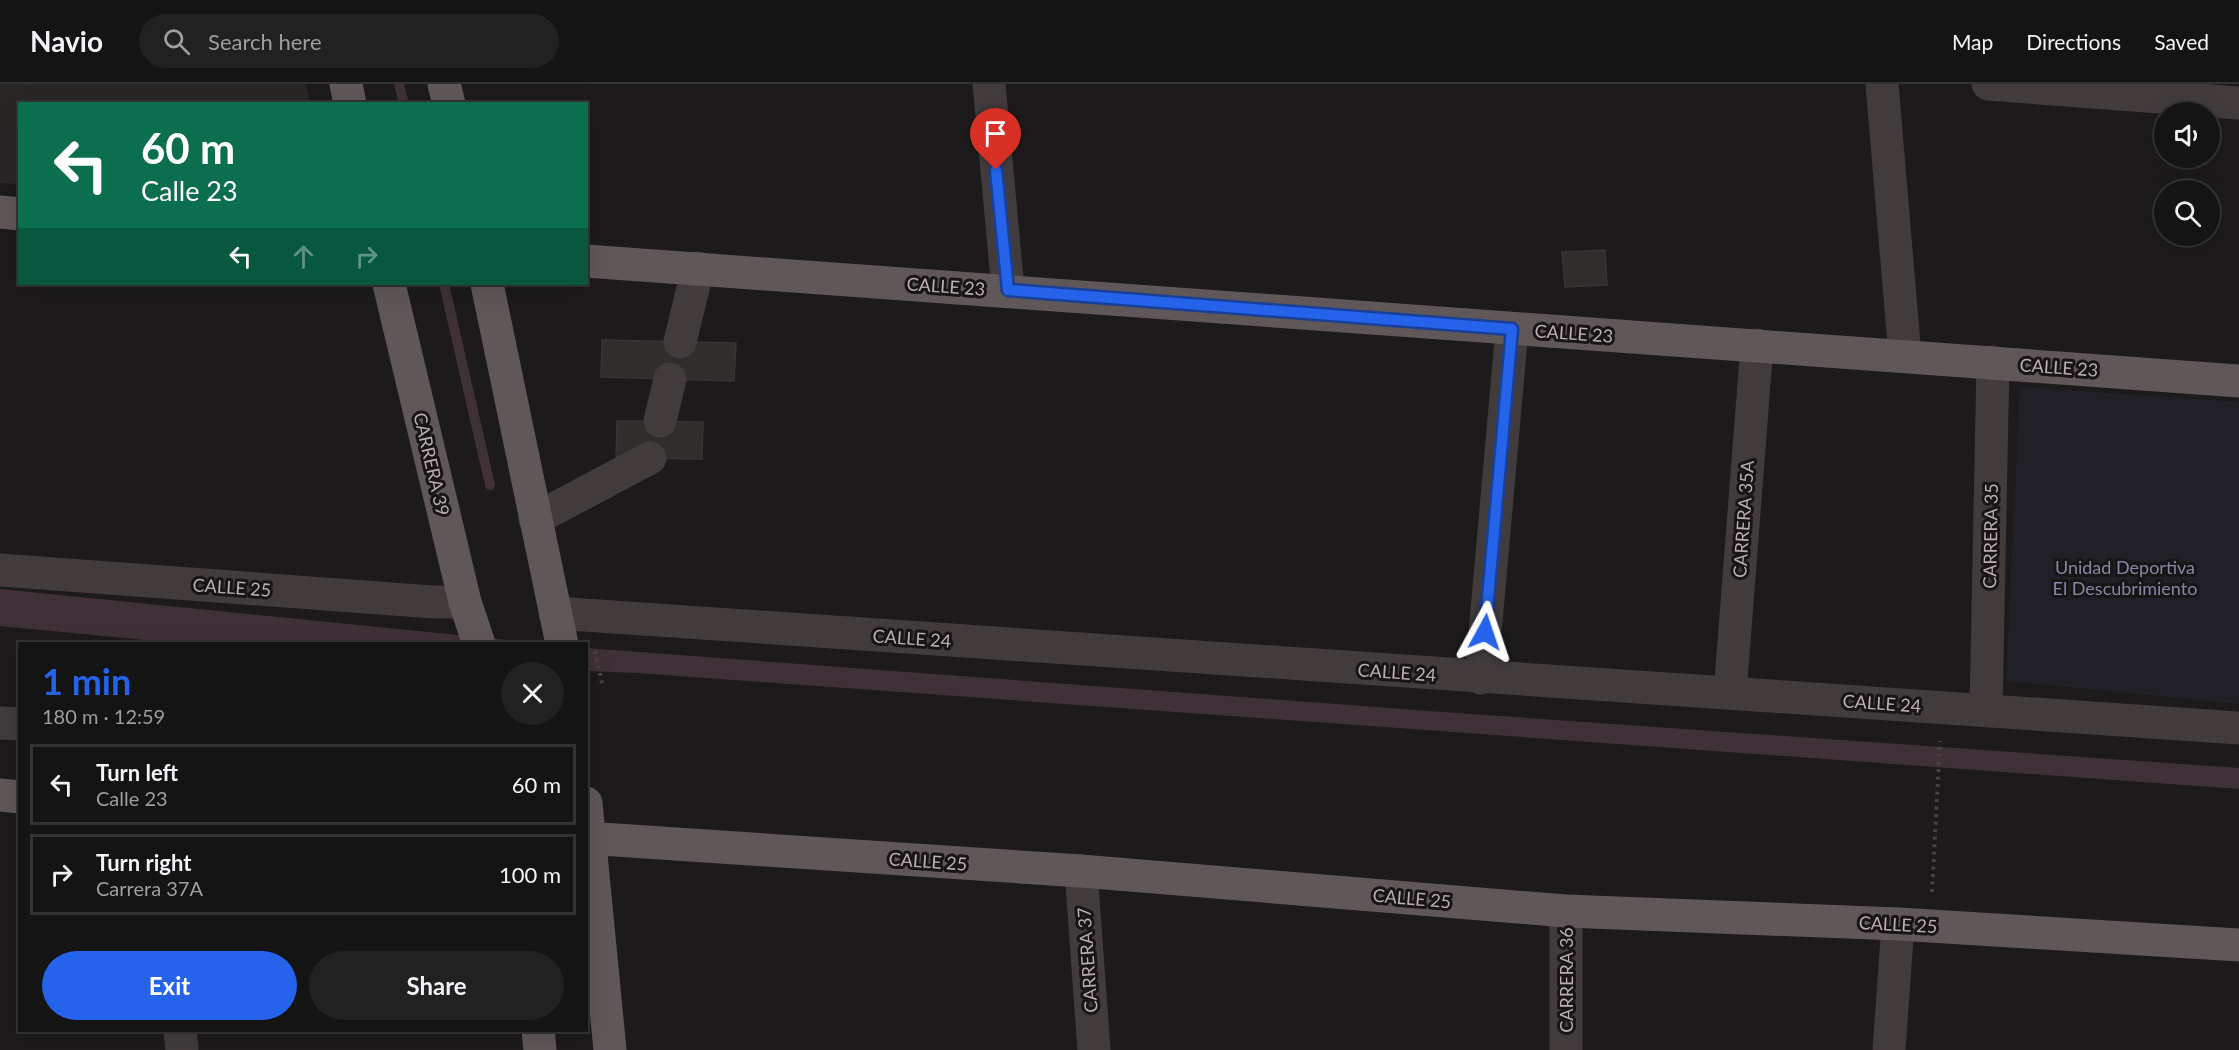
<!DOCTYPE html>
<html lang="en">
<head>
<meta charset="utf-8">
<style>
  body { margin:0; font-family:Lato,sans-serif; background:#222122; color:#f1f3f6; height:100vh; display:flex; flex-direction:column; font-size:22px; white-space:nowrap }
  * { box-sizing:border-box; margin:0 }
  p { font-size:20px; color:#9d9ea0 }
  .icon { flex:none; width:33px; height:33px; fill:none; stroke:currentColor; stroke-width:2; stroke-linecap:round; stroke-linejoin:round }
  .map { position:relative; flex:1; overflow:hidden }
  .drawer { position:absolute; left:18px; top:558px; width:570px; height:390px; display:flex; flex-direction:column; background:#151414; border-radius:0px; box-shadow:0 6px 24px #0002,0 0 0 2px #343334 }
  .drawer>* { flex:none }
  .hud { position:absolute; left:18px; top:18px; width:570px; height:183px; border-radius:0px; box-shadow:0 6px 24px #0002,0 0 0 2px #343334; background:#0b6e4f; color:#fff; overflow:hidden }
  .tools { position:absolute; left:2154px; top:18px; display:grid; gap:12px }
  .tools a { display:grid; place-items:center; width:66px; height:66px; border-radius:50%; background:#151414; box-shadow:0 6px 24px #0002,0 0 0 2px #343334; font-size:30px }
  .pin { position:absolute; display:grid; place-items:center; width:51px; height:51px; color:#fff; margin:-62px -26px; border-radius:50% 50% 50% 0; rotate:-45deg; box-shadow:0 0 6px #0007 }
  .pin .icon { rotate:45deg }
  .me { position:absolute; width:66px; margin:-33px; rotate:5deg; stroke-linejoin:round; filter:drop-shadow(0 0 4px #0008) }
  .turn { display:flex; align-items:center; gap:21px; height:126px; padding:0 24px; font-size:27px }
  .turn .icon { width:78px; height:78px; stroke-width:2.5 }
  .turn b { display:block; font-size:42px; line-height:51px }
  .lanes { display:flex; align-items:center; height:57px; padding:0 24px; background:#0003; justify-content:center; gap:30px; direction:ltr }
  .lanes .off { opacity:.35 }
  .round { display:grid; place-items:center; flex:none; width:63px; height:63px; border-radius:32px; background:#222122 }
  .headline { display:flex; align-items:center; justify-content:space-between; height:102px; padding:0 24px }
  h1 { font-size:36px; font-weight:700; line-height:45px; color:#2563eb }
  .primary-button { display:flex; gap:12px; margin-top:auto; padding:12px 24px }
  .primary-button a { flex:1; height:69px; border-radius:36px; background:#2563eb; color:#fff; font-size:24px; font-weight:700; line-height:69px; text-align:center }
  .primary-button a+a { background:#222122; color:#f1f3f6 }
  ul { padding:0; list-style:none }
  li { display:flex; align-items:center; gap:18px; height:81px; margin:0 12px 9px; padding:0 12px; border:3px solid #343334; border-radius:0px }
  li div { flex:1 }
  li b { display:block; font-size:22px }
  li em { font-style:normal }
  header { display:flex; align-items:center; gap:36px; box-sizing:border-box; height:84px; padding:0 30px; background:#151414; border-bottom:2px solid #343334 }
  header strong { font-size:28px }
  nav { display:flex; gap:33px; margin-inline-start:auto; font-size:21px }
  .search { width:420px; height:54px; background:#222122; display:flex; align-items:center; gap:15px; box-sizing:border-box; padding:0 21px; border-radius:33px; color:#9d9ea0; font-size:22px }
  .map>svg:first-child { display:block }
  .built { fill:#292626 }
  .green { fill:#212027 }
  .water { fill:#403038 }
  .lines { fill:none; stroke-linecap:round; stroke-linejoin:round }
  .stream { stroke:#403038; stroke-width:10 }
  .building { fill:#302d2d; stroke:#383434; stroke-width:1.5 }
  .path { stroke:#484143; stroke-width:4; stroke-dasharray:3 4.5; stroke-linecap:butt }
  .minor { stroke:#413b3c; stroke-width:33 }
  .major { stroke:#605758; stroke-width:33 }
  .route-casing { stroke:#184099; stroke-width:15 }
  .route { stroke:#2563eb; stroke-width:10 }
  .labels { text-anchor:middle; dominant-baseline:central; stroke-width:6; stroke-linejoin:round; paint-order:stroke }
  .street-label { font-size:18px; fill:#bbadb0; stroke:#171515 }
  .park-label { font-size:18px; fill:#8885a5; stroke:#171515 }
</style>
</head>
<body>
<header>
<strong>Navio</strong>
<div class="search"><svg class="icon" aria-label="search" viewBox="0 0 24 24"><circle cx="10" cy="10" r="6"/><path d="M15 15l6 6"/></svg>Search here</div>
<nav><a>Map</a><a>Directions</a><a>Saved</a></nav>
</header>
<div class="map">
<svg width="2239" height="966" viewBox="0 0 2239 966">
  <rect width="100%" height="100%" fill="#1c1a1a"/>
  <path class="built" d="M0,0H306L310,19L20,20L19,100L0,99Z"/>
  <path class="green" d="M2020,303L2239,318V620L2006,597Z"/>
  <path class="water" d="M0,505L538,559L186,560L0,542Z
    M586,564L1429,627L2239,684V705L637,589L587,587Z"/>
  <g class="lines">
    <path class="stream" d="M399,0L404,20
      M444,200L490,401"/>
  </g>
  <path class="building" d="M1605,166L1607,201L1565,203L1562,168Z
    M602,256L736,259L734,297L601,293Z
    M617,337L703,338L702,375L616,374Z"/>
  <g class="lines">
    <path class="path" d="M595,567L603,604
      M1932,808L1940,657"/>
    <path class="minor" d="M989,0L1008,206
      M1882,0L1905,272
      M1988,0L2239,19
      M680,258L698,184
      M660,337L670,295
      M535,435L650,374
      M0,486L433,518H465
      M555,529L2239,644
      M1481,594L1512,245
      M1730,609L1757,261
      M1986,626L1993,278
      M0,639L20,640
      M1081,787L1094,966
      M1566,827V966
      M180,946L182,966
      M1889,966L1898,840"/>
    <path class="major" d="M346,0L350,20
      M444,0L449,20
      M0,128L20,130
      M586,177L2239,297
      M389,200L465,518L479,560
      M487,200L562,560
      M0,711L20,713
      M586,719L610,966
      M586,754L1081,787L1566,827L1898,840L2239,861
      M538,946L540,966"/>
  </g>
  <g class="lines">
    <defs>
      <path id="route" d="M996,86L1008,206L1512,245L1485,548"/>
    </defs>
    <use href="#route" class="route-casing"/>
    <use href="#route" class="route"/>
  </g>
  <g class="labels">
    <g class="street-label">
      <text transform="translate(946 202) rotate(4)">CALLE 23</text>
      <text transform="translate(1574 249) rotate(4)">CALLE 23</text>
      <text transform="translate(2059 283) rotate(4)">CALLE 23</text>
      <text transform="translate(432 380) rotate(77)">CARRERA 39</text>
      <text transform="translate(1743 435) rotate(-86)">CARRERA 35A</text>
      <text transform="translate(1990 452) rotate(-89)">CARRERA 35</text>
      <text transform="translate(232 503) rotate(4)">CALLE 25</text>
      <text transform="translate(912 554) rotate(4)">CALLE 24</text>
      <text transform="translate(1397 588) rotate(4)">CALLE 24</text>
      <text transform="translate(1882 619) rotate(4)">CALLE 24</text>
      <text transform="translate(928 777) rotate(4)">CALLE 25</text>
      <text transform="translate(1412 814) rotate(5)">CALLE 25</text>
      <text transform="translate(1898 840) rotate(3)">CALLE 25</text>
      <text transform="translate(1087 876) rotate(-94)">CARRERA 37</text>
      <text transform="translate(1566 896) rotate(-90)">CARRERA 36</text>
    </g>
    <g class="park-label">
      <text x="2125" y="483">Unidad Deportiva<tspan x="2125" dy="21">El Descubrimiento</tspan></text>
    </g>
  </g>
</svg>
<div class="tools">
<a><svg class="icon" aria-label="sound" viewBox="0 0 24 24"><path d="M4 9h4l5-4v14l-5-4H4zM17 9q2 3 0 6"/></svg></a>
<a><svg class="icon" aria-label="search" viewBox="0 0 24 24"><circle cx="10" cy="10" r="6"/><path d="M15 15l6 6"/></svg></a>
</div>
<div class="pin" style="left:996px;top:86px;background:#d93025"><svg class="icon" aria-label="arrive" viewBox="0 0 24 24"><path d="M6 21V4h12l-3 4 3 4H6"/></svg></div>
<svg class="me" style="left:1485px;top:548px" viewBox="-20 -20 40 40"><path d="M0-17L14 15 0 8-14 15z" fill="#2563eb" stroke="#fff" stroke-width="4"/></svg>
<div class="hud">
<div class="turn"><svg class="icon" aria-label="left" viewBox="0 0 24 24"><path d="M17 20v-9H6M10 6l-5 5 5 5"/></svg><div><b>60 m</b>Calle 23</div></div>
<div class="lanes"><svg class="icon" aria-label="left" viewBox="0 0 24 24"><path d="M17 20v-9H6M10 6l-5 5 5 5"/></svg><svg class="icon off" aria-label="ahead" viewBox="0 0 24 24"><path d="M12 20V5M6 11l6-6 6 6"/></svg><svg class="icon off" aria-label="right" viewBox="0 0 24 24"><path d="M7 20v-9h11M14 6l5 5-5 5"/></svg></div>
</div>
<section class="drawer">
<div class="headline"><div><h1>1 min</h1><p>180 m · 12:59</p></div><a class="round"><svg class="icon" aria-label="close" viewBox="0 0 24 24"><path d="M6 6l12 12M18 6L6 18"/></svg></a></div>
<ul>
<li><svg class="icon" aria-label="left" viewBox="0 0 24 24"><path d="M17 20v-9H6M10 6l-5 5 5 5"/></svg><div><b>Turn left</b><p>Calle 23</p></div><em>60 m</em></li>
<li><svg class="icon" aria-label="right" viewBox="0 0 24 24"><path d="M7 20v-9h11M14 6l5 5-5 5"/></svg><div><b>Turn right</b><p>Carrera 37A</p></div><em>100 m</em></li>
</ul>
<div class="primary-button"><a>Exit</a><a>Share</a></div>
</section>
</div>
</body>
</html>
